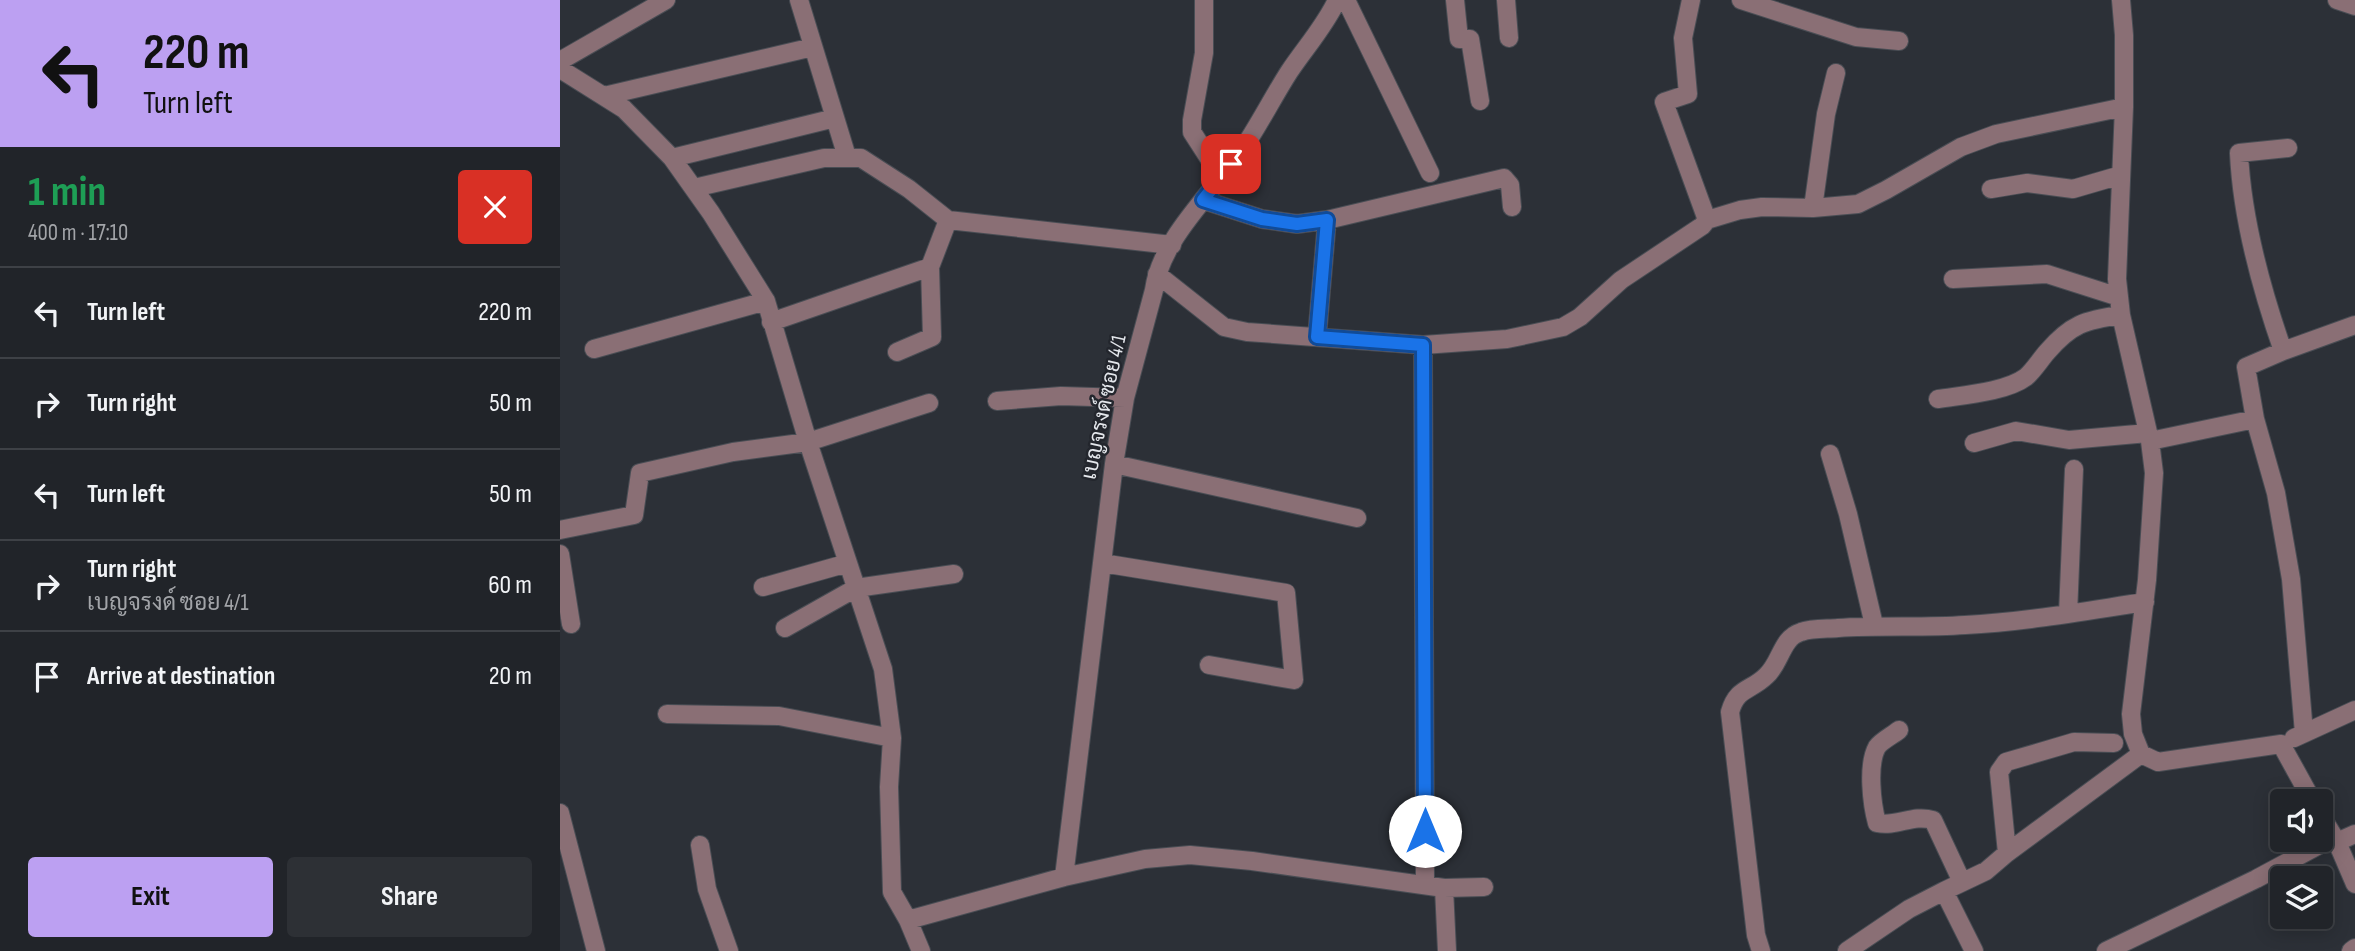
<!DOCTYPE html>
<html lang="en">
<head>
<meta charset="utf-8">
<style>
  body { margin:0; font-family:"Sofia Sans Condensed",Sarabun,sans-serif; background:#2d3035; color:#f1f3f6; height:100vh; display:flex; flex-direction:column; font-size:26px; white-space:nowrap }
  * { box-sizing:border-box; margin:0 }
  p { font-size:23px; color:#a2a4a8 }
  .icon { flex:none; width:38px; height:38px; fill:none; stroke:currentColor; stroke-width:2; stroke-linecap:round; stroke-linejoin:round }
  .map { position:relative; flex:1; overflow:hidden }
  .panel { display:flex; flex-direction:column; background:#212429; width:560px }
  .panel>* { flex:none }
  .banner { background:#bca0f2; color:#111; overflow:hidden }
  .fabs { position:absolute; left:1710px; top:789px; display:grid; gap:14px }
  .fabs a { display:grid; place-items:center; width:63px; height:63px; border-radius:7px; background:#212429; box-shadow:0 4px 18px #0003,0 0 0 2px #3e4146; font-size:35px }
  .pin { position:absolute; display:grid; place-items:center; width:60px; height:60px; color:#fff; margin:-30px; border-radius:14px; box-shadow:0 4px 10px #0006 }
  .me { position:absolute; width:77px; margin:-38px; rotate:0deg; stroke-linejoin:round; filter:drop-shadow(0 0 5px #0008) }
  .turn { display:flex; align-items:center; gap:24px; height:147px; padding:0 28px; font-size:32px }
  .turn .icon { width:91px; height:91px; stroke-width:2.5 }
  .turn b { display:block; font-size:49px; line-height:60px }
  .round { display:grid; place-items:center; flex:none; width:74px; height:74px; border-radius:7px; background:#2d3035 }
  .summary { display:flex; align-items:center; justify-content:space-between; height:119px; padding:0 28px }
  h1 { font-size:42px; font-weight:700; line-height:52px; color:#1e9e55 }
  .primary-button { display:flex; gap:14px; margin-top:auto; padding:14px 28px }
  .primary-button a { flex:1; height:80px; border-radius:7px; background:#bca0f2; color:#111; font-size:28px; font-weight:700; line-height:80px; text-align:center }
  .primary-button a+a { background:#2d3035; color:#f1f3f6 }
  ul { padding:0; list-style:none }
  li { display:flex; align-items:center; gap:21px; height:91px; padding:0 28px; border-top:2px solid #3e4146 }
  li div { flex:1 }
  li b { display:block; font-size:26px }
  li em { font-style:normal }
  main { display:flex; flex:1; min-height:0 }
  .map>svg:first-child { display:block }
  .lines { fill:none; stroke-linecap:round; stroke-linejoin:round }
  .minor-casing { stroke:#494d54; stroke-width:20 }
  .minor { stroke:#8a6f75; stroke-width:18 }
  .route-casing { stroke:#114b97; stroke-width:18 }
  .route { stroke:#1a73e8; stroke-width:12 }
  .labels { text-anchor:middle; dominant-baseline:central; stroke-width:5; stroke-linejoin:round; paint-order:stroke }
  .street-label { font-size:21px; fill:#e4e7ec; stroke:#23262d }
</style>
</head>
<body>
<main>
<section class="panel">
<div class="banner">
<div class="turn"><svg class="icon" aria-label="left" viewBox="0 0 24 24"><path d="M17 20v-9H6M10 6l-5 5 5 5"/></svg><div><b>220 m</b>Turn left</div></div>
</div>
<div class="summary"><div><h1>1 min</h1><p>400 m · 17:10</p></div><a class="round" style="background:#d93025;color:#fff"><svg class="icon" aria-label="close" viewBox="0 0 24 24"><path d="M6 6l12 12M18 6L6 18"/></svg></a></div>
<ul>
<li><svg class="icon" aria-label="left" viewBox="0 0 24 24"><path d="M17 20v-9H6M10 6l-5 5 5 5"/></svg><div><b>Turn left</b></div><em>220 m</em></li>
<li><svg class="icon" aria-label="right" viewBox="0 0 24 24"><path d="M7 20v-9h11M14 6l5 5-5 5"/></svg><div><b>Turn right</b></div><em>50 m</em></li>
<li><svg class="icon" aria-label="left" viewBox="0 0 24 24"><path d="M17 20v-9H6M10 6l-5 5 5 5"/></svg><div><b>Turn left</b></div><em>50 m</em></li>
<li><svg class="icon" aria-label="right" viewBox="0 0 24 24"><path d="M7 20v-9h11M14 6l5 5-5 5"/></svg><div><b>Turn right</b><p>เบญจรงด์ ซอย 4/1</p></div><em>60 m</em></li>
<li><svg class="icon" aria-label="arrive" viewBox="0 0 24 24"><path d="M6 21V4h12l-3 4 3 4H6"/></svg><div><b>Arrive at destination</b></div><em>20 m</em></li>
</ul>
<div class="primary-button"><a>Exit</a><a>Share</a></div>
</section>
<div class="map">
<svg width="1795" height="951" viewBox="0 0 1795 951">
  <rect width="100%" height="100%" fill="#2c3037"/>
  <g class="lines">
    <defs>
      <path id="minor" d="M239,0L287,157
        M644,0V53L632,120V132L661,177
        M786,0L870,173
        M895,0L899,39H910L920,101
        M946,0L949,38
        M1131,0L1123,38L1128,94L1104,102L1147,220
        M1181,0L1296,37L1339,41
        M1561,0L1564,35V107L1557,279L1561,315L1590,441L1594,473L1587,580L1571,714L1573,734L1581,754L1598,762L1721,744L1753,802
        M1777,0L1795,6
        M0,61L106,0
        M0,69L64,109L112,158L151,213L206,301L248,442L323,669L332,738L329,787L332,892L348,920L361,951
        M44,96L253,47
        M112,158L275,118
        M134,188L264,158H301L349,189L388,220L612,245
        M1431,189L1467,183L1513,189L1561,175
        M643,200L702,219L737,224L767,220L944,178L950,185L952,207
        M1253,208L1266,114L1276,73
        M597,274L664,327L687,332L863,345L947,339L1003,327L1020,317L1061,280L1142,226L1147,220L1180,210L1202,207L1253,208L1298,204L1326,190L1401,147L1436,134L1564,107
        M1393,279L1487,274L1559,297
        M211,322L370,267
        M757,337L767,220
        M863,345L865,885
        M34,349L206,301
        M1723,351C1701,288 1682,220 1679,153L1728,148
        M337,352L372,337L370,267L388,220
        M1378,399C1403,395 1446,392 1466,377C1474,370 1480,360 1487,352C1511,324 1525,320 1561,315
        M437,401L501,396L565,398
        M1590,441L1695,419
        M1414,443L1456,431L1509,440L1588,433
        M1270,454L1288,514L1314,625
        M554,464L797,518
        M0,530L74,515L80,473L173,452L248,442L369,403
        M0,554L11,624
        M542,563L726,593L734,680L649,665
        M203,587L288,563
        M1508,614L1514,469
        M225,628L296,588L394,574
        M107,714L219,716L332,738
        M1339,730C1333,735 1321,741 1317,747C1307,765 1312,805 1317,823C1337,827 1353,814 1373,820L1402,882
        M1744,733L1731,579L1716,493L1695,419L1686,367L1723,351L1795,325
        M1734,738L1795,710
        M0,813L36,951
        M1760,814L1777,842L1795,884
        M1777,842L1795,834
        M140,845L147,889L169,951
        M1447,853L1439,772L1446,762L1514,742L1554,743
        M504,877L554,464L565,398L594,290C601,238 653,193 682,150C699,125 713,97 729,72C745,48 765,26 777,0
        M884,888L887,951
        M348,920L504,877L585,859L630,855L692,861L884,888L924,887
        M1201,951L1196,935L1170,712C1177,687 1191,691 1206,676C1221,663 1221,638 1241,632C1252,628 1266,629 1278,628C1321,625 1363,628 1405,625C1465,622 1525,611 1585,602
        M1287,951L1349,909L1384,891
        M1414,951L1384,891L1426,871L1447,853L1581,754
        M1546,951L1696,879L1774,837
        M1791,951L1795,948"/>
    </defs>
    <use href="#minor" class="minor-casing"/>
    <use href="#minor" class="minor"/>
  </g>
  <g class="lines">
    <defs>
      <path id="route" d="M671,164L643,200L702,219L737,224L767,220L757,337L863,345L865,831"/>
    </defs>
    <use href="#route" class="route-casing"/>
    <use href="#route" class="route"/>
  </g>
  <g class="labels">
    <g class="street-label">
      <text transform="translate(544 407) rotate(-78)">เบญจรงด์ ซอย 4/1</text>
    </g>
  </g>
</svg>
<div class="fabs">
<a><svg class="icon" aria-label="sound" viewBox="0 0 24 24"><path d="M4 9h4l5-4v14l-5-4H4zM17 9q2 3 0 6"/></svg></a>
<a><svg class="icon" aria-label="layers" viewBox="0 0 24 24"><path d="M12 4l9 5-9 5-9-5zM3 14l9 5 9-5"/></svg></a>
</div>
<div class="pin" style="left:671px;top:164px;background:#d93025"><svg class="icon" aria-label="arrive" viewBox="0 0 24 24"><path d="M6 21V4h12l-3 4 3 4H6"/></svg></div>
<svg class="me" style="left:865px;top:831px" viewBox="-20 -20 40 40"><circle r="19" fill="#fff"/><path d="M0-13L10 11 0 6-10 11z" fill="#1a73e8"/></svg>
</div>
</main>
</body>
</html>
